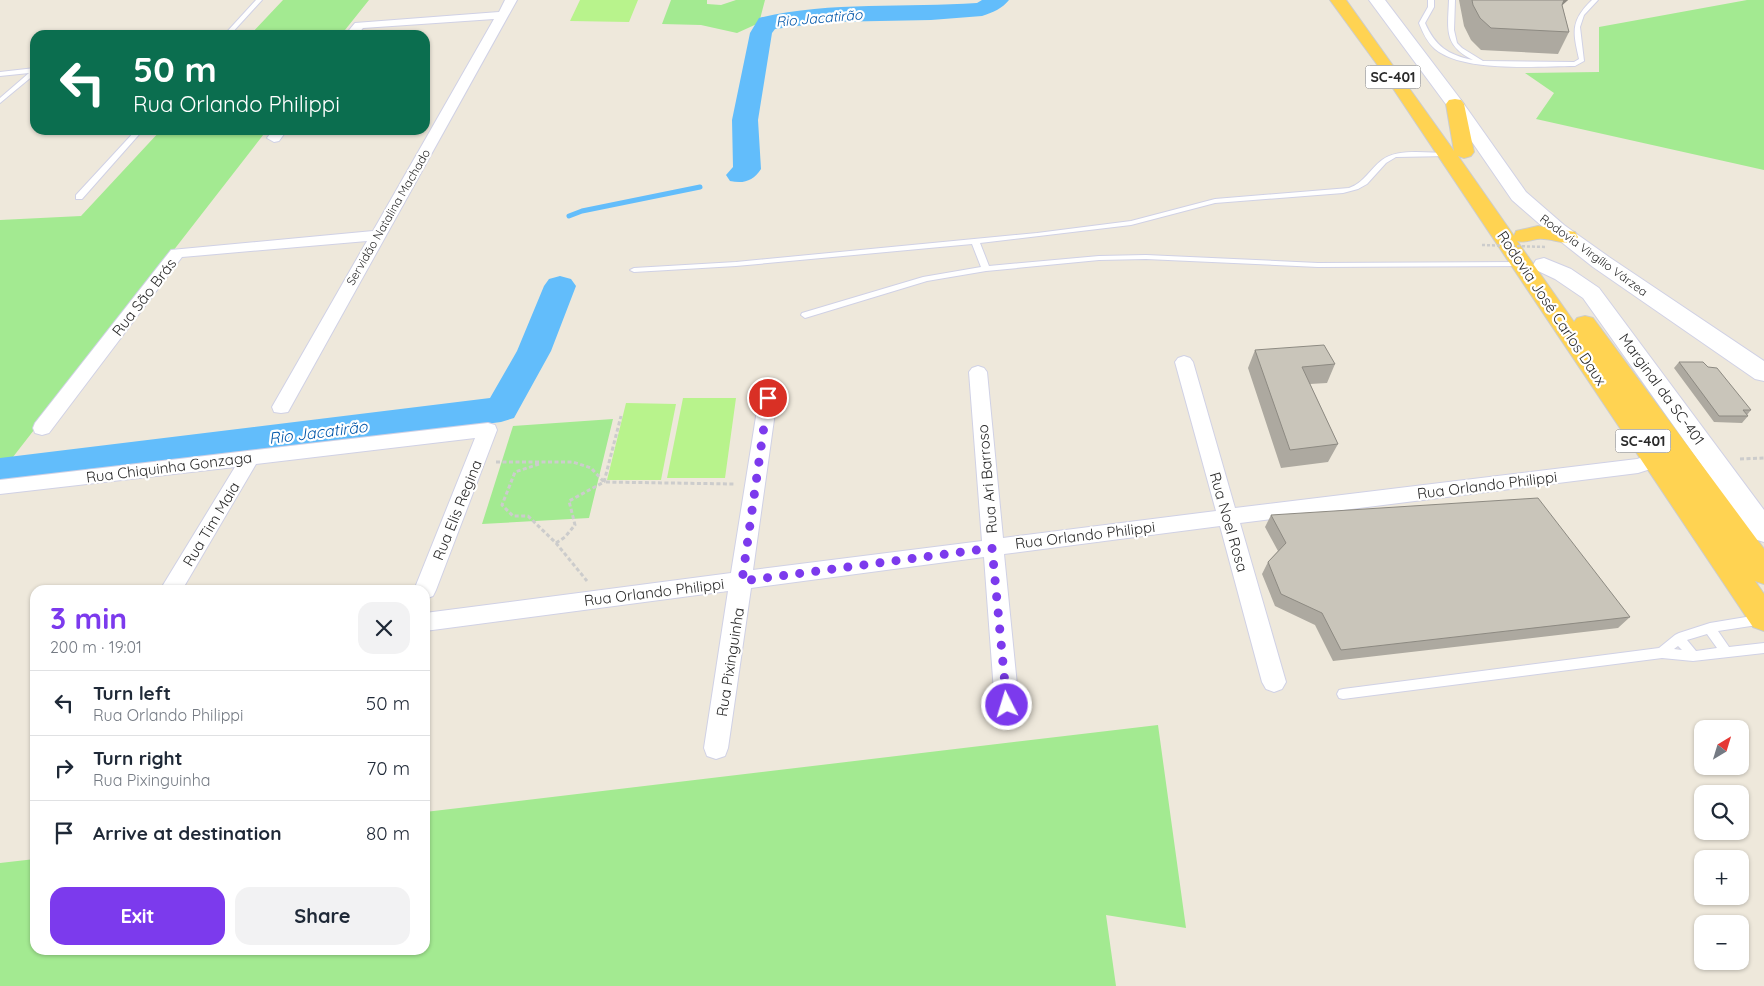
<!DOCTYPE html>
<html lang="en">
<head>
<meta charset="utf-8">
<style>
  body { margin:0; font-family:Quicksand,sans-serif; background:#f2f2f3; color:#1f2937; height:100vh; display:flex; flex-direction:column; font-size:19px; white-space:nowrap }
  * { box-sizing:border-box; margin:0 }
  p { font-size:16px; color:#747a83 }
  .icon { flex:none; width:28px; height:28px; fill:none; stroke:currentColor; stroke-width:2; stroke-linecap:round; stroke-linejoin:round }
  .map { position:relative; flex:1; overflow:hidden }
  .panel { position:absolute; left:30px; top:585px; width:400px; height:370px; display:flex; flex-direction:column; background:#fff; border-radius:15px; box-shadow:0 1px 4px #0004 }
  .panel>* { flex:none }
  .hud { position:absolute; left:30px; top:30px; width:400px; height:105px; border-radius:15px; box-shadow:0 1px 4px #0004; background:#0b6e4f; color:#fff; overflow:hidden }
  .needle { width:32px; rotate:38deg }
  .fabs { position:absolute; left:1694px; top:720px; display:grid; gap:10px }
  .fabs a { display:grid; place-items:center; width:55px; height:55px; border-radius:10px; background:#fff; box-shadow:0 1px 4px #0004; font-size:25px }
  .pin { position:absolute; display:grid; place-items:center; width:42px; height:42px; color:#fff; margin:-21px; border:2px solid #fff; border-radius:50%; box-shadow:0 1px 5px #0007 }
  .me { position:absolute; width:55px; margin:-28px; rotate:355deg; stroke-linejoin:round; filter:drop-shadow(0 0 4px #0008) }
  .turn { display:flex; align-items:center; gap:18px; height:105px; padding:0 20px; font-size:22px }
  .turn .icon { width:65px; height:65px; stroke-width:2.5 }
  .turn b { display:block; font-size:35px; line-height:42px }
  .round { display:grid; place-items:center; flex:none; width:52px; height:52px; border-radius:15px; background:#f2f2f3 }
  .head { display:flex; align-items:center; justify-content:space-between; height:85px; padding:0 20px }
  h1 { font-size:30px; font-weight:800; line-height:38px; color:#7c3aed }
  .button { display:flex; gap:10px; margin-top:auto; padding:10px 20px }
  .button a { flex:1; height:58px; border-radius:15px; background:#7c3aed; color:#fff; font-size:20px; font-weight:800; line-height:58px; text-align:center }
  .button a+a { background:#f2f2f3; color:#1f2937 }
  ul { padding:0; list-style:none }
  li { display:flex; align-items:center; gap:15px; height:65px; padding:0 20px; border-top:1px solid #e0e1e3 }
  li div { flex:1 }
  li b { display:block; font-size:19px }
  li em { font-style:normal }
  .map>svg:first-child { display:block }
  .green { fill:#a3ea91 }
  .pitch { fill:#b8f38c }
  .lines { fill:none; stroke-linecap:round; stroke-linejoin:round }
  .stream { stroke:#62bdfb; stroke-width:5 }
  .river { fill:#62bdfb; fill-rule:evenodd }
  .service-casing { stroke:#d0d1e5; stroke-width:2 }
  .minor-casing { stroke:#d0d1e5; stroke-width:2 }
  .secondary-casing { stroke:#d0d1e5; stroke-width:2 }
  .trunk-casing { stroke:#ccc; stroke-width:2 }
  .path { stroke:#ccc; stroke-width:3; stroke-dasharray:4 2.5; stroke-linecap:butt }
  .service { fill:#fff; fill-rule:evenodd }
  .minor { fill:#fff; fill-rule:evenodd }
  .secondary { fill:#fff; fill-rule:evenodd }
  .trunk { fill:#ffd352; fill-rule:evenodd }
  .path-bridge { stroke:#ccc; stroke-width:2.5; stroke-dasharray:3 2; stroke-linecap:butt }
  .wall { fill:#ada9a0 }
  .shaded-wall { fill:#8d8a82 }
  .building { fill:#c9c5ba; stroke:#8d8a82 }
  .route { stroke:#7c3aed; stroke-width:9; stroke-dasharray:0 16.2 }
  .labels { text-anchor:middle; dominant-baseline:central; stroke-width:4.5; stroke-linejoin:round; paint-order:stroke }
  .far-street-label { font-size:12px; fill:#2a2a2a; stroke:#fff }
  .far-water-label { font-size:14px; font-style:italic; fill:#0056a9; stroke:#fff }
  .shield { fill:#fff; stroke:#6a6a6a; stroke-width:1 }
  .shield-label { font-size:14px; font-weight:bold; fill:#2a2a2a }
  .street-label { font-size:15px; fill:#2a2a2a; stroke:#fff }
  .water-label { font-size:16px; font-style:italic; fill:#0056a9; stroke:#fff }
</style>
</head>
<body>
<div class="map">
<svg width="1764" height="986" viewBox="0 0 1764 986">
  <rect width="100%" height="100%" fill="#eee8db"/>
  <path class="green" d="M283,0H369L341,35H250Z
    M671,0H707V4L721,5L736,0H765L759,23L737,33L701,25L662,24Z
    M1747,0H1764V170L1536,119L1554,93L1525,73L1599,72V27Z
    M161,130H267L6,466H0V220L81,216Z
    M613,419L589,518L482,524L513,426Z
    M1158,725L1186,928L1106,915L1116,986H0V863L35,859V950H425V812Z"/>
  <path class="pitch" d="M580,0H638L629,22L570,21Z
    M683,398H736L725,478H667Z
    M626,403L676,404L661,480H607Z"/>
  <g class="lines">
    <path class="stream" d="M569,216L582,211L700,187"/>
    <path class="river" d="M982,0H1009C1003,8 992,13 982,16L931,20L828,22L775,29L772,33L758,120L761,169C753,181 744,184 730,181L726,175L733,167L732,120L750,33L759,18C827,1 907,8 977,3Z
      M560,276L571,279L576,286L551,351L514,418L501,422L0,486V458L490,398L517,351L544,286L549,279Z"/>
    <defs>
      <path id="service" d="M256,0H262L230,35H224Z
        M1428,0H1434V7L1425,23C1435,46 1448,55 1473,60C1443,45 1448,29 1449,0H1455L1454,30L1457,43L1462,48L1483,61L1574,62L1579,59C1573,32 1570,21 1592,0H1598L1584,15L1580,27L1584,61L1575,66C1538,66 1464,73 1435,49C1427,42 1423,33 1419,23L1428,7Z
        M35,68V74L0,103V98L29,73L0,76V72Z
        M136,130H143L82,199H76V195Z
        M1447,153L1449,154V156L1396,157L1386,163L1367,184L1358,189L1343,193L1215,203L1131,225L980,243L989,266L1099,256L1146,255L1318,263L1522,262L1526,264L1525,266L1318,267L1146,259L1099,260L986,271L927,281L805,318L801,315L802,313L923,277L981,267L972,244L736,266L634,272L630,270L634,268L736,262L1037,233L1131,221L1215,199L1349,188C1364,183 1370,169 1382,160C1397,148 1428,153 1447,153Z
        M1764,614V624L1718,631L1729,647L1764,643V653L1693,661L1662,658L1343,699L1339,698L1337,694L1339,690L1343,689L1659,648L1675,635L1679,633L1710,623ZM1707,634L1717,648L1696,651L1687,640ZM1678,646L1682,650L1674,649Z"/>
      <path id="minor" d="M505,0H517L288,412L281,413L274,412L272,407L367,241L182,257L49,433L42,435L35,433L33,428L35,423L171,250L373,231L494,19L363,28L357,35H345L355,23L499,12Z
        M273,130H287L279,141L274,142L267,138Z
        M1184,356L1190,358L1193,362L1235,508L1637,459L1656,453L1663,455L1666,460L1663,465L1638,473L1240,523L1286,682L1282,689L1274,692L1266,689L1262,682L1220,526L1004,554L1019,705L1015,713L1007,716L999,713L995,705L984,557L751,588L728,748L725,756L716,759L707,756L704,748L728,591L425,631V613L731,573L759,398L762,394L768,392L774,394L777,398L753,570L982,541L969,372L972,368L978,366L984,368L987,372L1003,538L1216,511L1175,362L1178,358Z
        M488,423L495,425L497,430L436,590L433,596L425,599V590H414L475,438L256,464L182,590H160L235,467L0,494V480Z"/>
      <path id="secondary" d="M1369,0H1385L1461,100L1526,192L1564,225L1609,257L1764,361V381L1755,379L1593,267L1550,233L1512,200L1448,107Z
        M1544,258L1571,269L1599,288L1764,510V542L1754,539L1583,298L1555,279L1536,270L1533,265L1536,260Z"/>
      <path id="trunk" d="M1330,0H1346L1454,151L1446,104L1449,100L1455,99L1461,100L1464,104L1474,152L1471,156L1464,158L1458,156L1514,236L1516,231L1538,226L1575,232L1578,237L1575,242C1562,245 1550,237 1537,239C1530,240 1525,243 1517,241L1574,322L1577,318L1585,316L1593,318L1764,549V584L1755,581L1764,594V631L1753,627L1376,63Z"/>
    </defs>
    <use href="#service" class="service-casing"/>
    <use href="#minor" class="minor-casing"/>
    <use href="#secondary" class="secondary-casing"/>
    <use href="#trunk" class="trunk-casing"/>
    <path class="path" d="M1740,459L1764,458
      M496,462H573L591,468L604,482L735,484
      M539,464L515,472L502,505L513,516H528L556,543L587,581
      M556,543L565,537L575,525L569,501L604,482L621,416"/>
    <use href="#service" class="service"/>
    <use href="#minor" class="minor"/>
    <use href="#secondary" class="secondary"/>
    <use href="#trunk" class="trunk"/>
    <path class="path-bridge" d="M1482,245L1547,247"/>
  </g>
  <path class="wall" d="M1459,0H1568L1562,5L1569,32L1558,54L1481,50L1471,40L1464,26Z
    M1255,350L1335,364L1327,383L1310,384L1338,444L1328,462L1281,468L1248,368Z
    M1679,362L1751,410L1747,415L1748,416L1742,423L1714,422L1674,368Z
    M1271,515L1630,617L1618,628L1333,661L1315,625L1275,606L1262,574L1268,562L1278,551L1265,527Z"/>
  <path class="shaded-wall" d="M1562,0H1568L1557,10Z"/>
  <path class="building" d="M1472,0H1564L1562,5L1569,32L1491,28L1480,18L1473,5Z
    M1324,345L1335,364L1302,367L1338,444L1290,450L1255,350Z
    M1679,362H1703L1708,367L1717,368L1751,410H1743L1748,416H1719Z
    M1538,498L1630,617L1341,650L1322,613L1281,594L1268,562L1286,543L1271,515Z"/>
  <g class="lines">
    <path class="route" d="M768,398L742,581L992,548L1007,705"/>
  </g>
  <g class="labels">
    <g class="far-street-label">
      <text transform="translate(388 217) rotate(-60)">Servidão Natalina Machado</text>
      <text transform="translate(1594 255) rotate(36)">Rodovia Virgílio Várzea</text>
    </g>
    <g class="far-water-label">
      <text transform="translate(819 18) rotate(-5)">Rio Jacatirão</text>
    </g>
    <g class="shield">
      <rect x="1365.5" y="65.5" width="55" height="23" rx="4"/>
      <rect x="1615.5" y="429.5" width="55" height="23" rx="4"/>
    </g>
    <g class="shield-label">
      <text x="1393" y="77">SC-401</text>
      <text x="1643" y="441">SC-401</text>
    </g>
    <g class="street-label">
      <text transform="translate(144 297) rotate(-52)">Rua São Brás</text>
      <text transform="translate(1552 308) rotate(56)">Rodovia José Carlos Daux</text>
      <text transform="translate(1662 389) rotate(54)">Marginal da SC-401</text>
      <text transform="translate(169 467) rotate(-7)">Rua Chiquinha Gonzaga</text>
      <text transform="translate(987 479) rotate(-95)">Rua Ari Barroso</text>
      <text transform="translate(1487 485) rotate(-7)">Rua Orlando Philippi</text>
      <text transform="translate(457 510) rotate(-68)">Rua Elis Regina</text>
      <text transform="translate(1229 522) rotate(74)">Rua Noel Rosa</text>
      <text transform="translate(211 524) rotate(-59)">Rua Tim Maia</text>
      <text transform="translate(1085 535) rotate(-7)">Rua Orlando Philippi</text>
      <text transform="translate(654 592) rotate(-7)">Rua Orlando Philippi</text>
      <text transform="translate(730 662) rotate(-81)">Rua Pixinguinha</text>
    </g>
    <g class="water-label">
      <text transform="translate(318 432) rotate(-7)">Rio Jacatirão</text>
    </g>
  </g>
</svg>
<div class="fabs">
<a><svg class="needle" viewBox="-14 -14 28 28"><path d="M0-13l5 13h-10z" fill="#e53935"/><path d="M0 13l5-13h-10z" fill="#747a83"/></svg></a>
<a><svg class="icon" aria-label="search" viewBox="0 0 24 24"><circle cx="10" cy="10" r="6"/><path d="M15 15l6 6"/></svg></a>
<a>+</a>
<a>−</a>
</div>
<div class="pin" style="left:768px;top:398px;background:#d93025"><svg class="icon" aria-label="arrive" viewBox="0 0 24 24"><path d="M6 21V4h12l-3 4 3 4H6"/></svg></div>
<svg class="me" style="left:1007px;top:705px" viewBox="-20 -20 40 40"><circle r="17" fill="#7c3aed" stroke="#fff" stroke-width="3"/><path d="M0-11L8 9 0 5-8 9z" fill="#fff"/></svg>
<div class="hud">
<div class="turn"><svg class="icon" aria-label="left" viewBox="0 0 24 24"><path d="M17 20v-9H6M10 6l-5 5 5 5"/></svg><div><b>50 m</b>Rua Orlando Philippi</div></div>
</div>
<section class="panel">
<div class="head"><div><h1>3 min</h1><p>200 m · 19:01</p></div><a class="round"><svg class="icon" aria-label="close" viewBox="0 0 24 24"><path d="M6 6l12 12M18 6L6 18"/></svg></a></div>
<ul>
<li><svg class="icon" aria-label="left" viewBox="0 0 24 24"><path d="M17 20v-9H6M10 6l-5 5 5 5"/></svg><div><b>Turn left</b><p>Rua Orlando Philippi</p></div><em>50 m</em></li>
<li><svg class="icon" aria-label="right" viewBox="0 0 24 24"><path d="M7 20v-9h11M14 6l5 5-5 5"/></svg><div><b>Turn right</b><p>Rua Pixinguinha</p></div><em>70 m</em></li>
<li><svg class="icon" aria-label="arrive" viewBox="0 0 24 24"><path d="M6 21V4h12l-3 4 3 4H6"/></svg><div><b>Arrive at destination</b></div><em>80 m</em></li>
</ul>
<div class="button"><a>Exit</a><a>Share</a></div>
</section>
</div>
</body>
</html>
